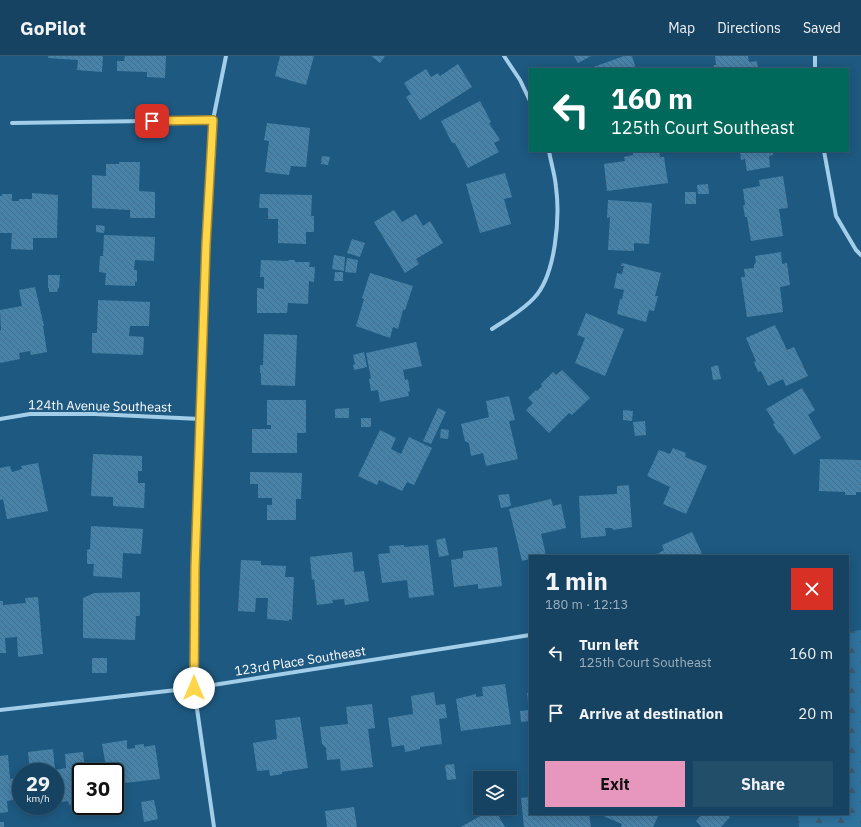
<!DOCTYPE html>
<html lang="en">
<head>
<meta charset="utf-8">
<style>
  body { margin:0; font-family:"IBM Plex Sans",sans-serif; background:#234e6a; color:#f1f3f6; height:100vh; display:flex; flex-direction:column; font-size:15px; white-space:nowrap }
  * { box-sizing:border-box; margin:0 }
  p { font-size:13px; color:#9eb0bd }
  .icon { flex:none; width:22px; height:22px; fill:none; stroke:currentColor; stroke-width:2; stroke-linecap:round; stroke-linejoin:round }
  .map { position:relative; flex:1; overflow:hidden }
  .sheet { position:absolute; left:529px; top:499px; width:320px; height:260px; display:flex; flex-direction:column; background:#164361; border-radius:0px; box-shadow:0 2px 10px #0003,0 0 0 1px #355c76 }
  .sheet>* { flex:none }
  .guide { position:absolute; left:529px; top:12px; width:320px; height:84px; border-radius:0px; box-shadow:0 2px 10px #0003,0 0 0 1px #355c76; background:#00695c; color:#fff; overflow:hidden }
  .buttons { position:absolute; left:473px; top:715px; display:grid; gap:8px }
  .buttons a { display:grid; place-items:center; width:44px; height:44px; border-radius:0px; background:#164361; box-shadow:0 2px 10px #0003,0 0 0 1px #355c76; font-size:20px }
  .speed { position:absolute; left:12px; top:707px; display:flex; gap:8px; font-size:20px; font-weight:700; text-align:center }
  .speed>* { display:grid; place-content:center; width:52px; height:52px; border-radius:50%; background:#164361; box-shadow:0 2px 10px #0003,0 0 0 1px #355c76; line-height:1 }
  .speed small { font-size:10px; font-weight:400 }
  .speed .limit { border:2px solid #111; border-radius:6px; background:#fff; color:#111 }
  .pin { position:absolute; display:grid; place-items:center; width:34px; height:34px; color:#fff; margin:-17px; border-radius:8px; box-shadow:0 2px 6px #0006 }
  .me { position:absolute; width:44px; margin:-22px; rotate:0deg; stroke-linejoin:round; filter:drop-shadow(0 0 3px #0008) }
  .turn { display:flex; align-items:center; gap:14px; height:84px; padding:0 16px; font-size:18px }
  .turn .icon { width:52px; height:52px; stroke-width:2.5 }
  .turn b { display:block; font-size:28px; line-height:34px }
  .round { display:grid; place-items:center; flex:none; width:42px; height:42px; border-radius:0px; background:#234e6a }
  .head { display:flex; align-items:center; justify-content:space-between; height:68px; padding:0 16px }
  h1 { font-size:24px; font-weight:700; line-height:30px }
  .action { display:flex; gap:8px; margin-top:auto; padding:8px 16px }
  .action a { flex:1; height:46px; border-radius:0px; background:#e797bd; color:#111; font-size:16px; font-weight:700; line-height:46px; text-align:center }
  .action a+a { background:#234e6a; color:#f1f3f6 }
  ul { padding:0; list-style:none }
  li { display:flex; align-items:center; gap:12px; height:60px; padding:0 16px }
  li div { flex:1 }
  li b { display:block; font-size:15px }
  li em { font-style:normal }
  header { display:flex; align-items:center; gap:24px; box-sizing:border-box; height:56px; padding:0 20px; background:#164361; border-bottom:1px solid #355c76 }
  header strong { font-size:19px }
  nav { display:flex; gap:22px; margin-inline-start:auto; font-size:14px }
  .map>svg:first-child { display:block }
  .forest { fill:url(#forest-firs) }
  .building { fill:url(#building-back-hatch) }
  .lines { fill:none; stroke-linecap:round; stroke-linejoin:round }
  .street { stroke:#a3cee9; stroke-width:4 }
  .route-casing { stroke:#a68a30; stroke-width:10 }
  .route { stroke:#ffd54a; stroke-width:7 }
  .labels { text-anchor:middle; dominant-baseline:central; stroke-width:3.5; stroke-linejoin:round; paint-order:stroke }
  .street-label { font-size:13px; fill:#fff; stroke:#1e5981 }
</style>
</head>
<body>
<header>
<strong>GoPilot</strong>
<nav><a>Map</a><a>Directions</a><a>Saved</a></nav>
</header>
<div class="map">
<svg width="861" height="771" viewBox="0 0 861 771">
  <defs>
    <pattern id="forest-firs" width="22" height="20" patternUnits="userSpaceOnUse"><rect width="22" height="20" fill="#2e729e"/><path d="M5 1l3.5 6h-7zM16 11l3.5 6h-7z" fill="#405b6d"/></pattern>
    <pattern id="building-back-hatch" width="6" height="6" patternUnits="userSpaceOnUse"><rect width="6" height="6" fill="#4683ab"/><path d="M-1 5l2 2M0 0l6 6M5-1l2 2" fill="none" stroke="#496a80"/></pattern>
  </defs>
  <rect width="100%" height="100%" fill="#1e5981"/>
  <path class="forest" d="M861,574V771H799L798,758H848V576Z"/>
  <path class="building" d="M48,0H103L102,16L77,14L78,4L48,2Z
    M125,0H166L165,22L147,21V16L117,15V5H124Z
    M280,0H314L306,29L275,20Z
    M371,0H385L380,7Z
    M574,0H591L578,7Z
    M624,0H632L636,13H588Z
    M715,0H748L749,6L757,5L758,13H714V9H716Z
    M458,8L472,31L420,64L406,41L411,38L404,27L426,13L431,21L438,17L440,20Z
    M480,45L491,66L489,67L500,84L494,87L499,96L468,112L455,87H452L441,65Z
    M267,67L310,72L306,111L291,110L289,119L265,116L269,85L264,84Z
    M633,95H659L660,101H664L668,127L607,135L604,108L625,105L624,101L633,99Z
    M740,95H773V99L769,100L770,111L747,115L745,103L741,104Z
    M322,100L330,101L328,109L321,108Z
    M119,106H140L139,135L155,136V162H130V154L92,152V119L106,120V108H119Z
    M505,117L512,141L504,143L511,168L480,177L466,128Z
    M783,120L788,152L779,153L783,180L751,185L747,161H745L743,149H745L743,133L760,130L759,124Z
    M708,128L709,138H698L697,129Z
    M685,136H696V148H685Z
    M32,137L58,139L57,182H33V194L11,193L12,177H0V140H2V138H12V145H19V143H32Z
    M260,138L312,139L311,160H314V176H306V188L278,187V163H268V152H259Z
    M608,144L652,147L649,188L634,187V195L608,194L610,161L607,162Z
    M394,154L402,166L416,158L423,170L430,165L443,187L416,203L419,208L405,217L374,166Z
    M96,169L105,170L104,177L96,176Z
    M104,179L155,181L154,205L135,204L134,214H137V226H135V230L105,229L106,217L99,216L100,200H103Z
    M352,183L365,187L360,201L347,197Z
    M781,196L782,208L787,207L790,229L780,231L783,256L747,261L741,221H745L744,213L754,212V208L756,207L755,200Z
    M334,199L345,201L344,215L332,213Z
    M347,202L358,204L356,217L345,216Z
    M261,204L288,205V204H295V206H310L309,211H315L314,226L309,225L308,248L288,247L287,257H257V232L264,233V221H260Z
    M622,207L661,217L655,240H658L654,255L649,254L646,266L617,258L620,243H622L624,234L614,232L617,217L622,218L624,210H621Z
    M335,216H343V225H334Z
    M370,217L413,230L405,254H403L398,273L393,271L390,282L356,270L364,243L362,242Z
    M48,219H60L59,232H58L57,236H49V232H48Z
    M35,231L44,270H43L47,296L31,299L30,295L19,297L20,303L0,307V275L1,274L0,254L22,250L19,234Z
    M98,244L150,246L149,270H130L129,280L144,281L143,299L92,297V277H97Z
    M586,257L624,273L605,320L575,307L585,282L577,279Z
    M775,269L787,294L794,291L808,320L786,330L783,323L768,330L761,315L758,316L754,306L756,305L746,282Z
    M264,278L297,279L295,330L261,329V317H260V309H263Z
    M416,286L422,310L403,314L405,324L408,323L410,335L408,336L409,340L380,346L378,334L371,335L369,323L371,322L366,297Z
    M364,296L367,311L354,314L353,309L355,308L353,299Z
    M718,309L721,323L713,324L711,311Z
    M562,314L590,342L572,359L569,357L549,377L526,354L533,347L528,342L536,334L537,335L542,330L541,328L553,316L556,319Z
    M802,332L815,354L808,359L821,382L794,399L780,377L779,378L773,368L775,367L766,353Z
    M509,340L515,364L509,365L518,403L486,410L483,397L471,400L469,387L465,385L461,368L489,361L486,345Z
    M267,344H306V377H297V397H252V373H271V369H267Z
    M349,352V362H335V353Z
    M438,352L446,356L431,388L423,385Z
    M623,354L633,355L632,365L623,364Z
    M361,362H371V371H361Z
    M645,365L646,379L635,380L633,366Z
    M441,373L449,374L448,383L440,382Z
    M380,374L396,382L391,393L401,398L409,381L432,392L414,429L407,426L402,435L379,424L377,429L358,420Z
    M673,392L686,397L685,401L707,410L686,458L663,448L670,431L647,420L659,394L670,398Z
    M93,398L142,400V415H138V427H145L144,452L113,450V441L91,440Z
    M820,403L861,404V436H856V439H845V436L819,435Z
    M38,407L48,455L7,463L3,443L0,444V412L10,410L12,416L22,413L21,410Z
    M250,416L302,417L301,443H296V464H267V449H272V442H258V428H250Z
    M629,429L632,471L613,474L612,472H605L606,480L581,482L579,440L617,438V430Z
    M509,438L511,450L501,452L498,439Z
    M551,443L553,450L561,448L566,472L541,478L546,499L530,500V503L522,505L509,453Z
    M91,470L143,473L141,498L123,497L122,522L93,520L94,508H87V494L90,493Z
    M692,476L703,500H658L657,498L664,494L662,489Z
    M445,482L449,499L439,501L436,484Z
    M404,489V491L428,489L434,539L409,542L407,524L382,527L378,498L390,497L389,490Z
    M497,491L502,530L478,533V528L454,531L451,504L463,502V495Z
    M352,496L354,516L364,515L369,545L345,549L344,543L332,544L333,547L317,549L314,523L312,524L310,501Z
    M241,504L261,505V509L286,510L285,521H294L292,564L289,563V565L267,563L268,542H256L255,556L238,555Z
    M140,536V560H136L135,584L83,582V542L94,537Z
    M38,541L43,598L18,601L17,581L5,582L6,597H0V545H3V549L26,547L25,542Z
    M92,602H107V617H92Z
    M505,628L511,668L461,675L456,643L476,638V641L483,640L482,631Z
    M434,636L436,649L445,648L447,662L439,663L442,688L420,691V693L405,696L404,689L392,691L388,662L413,658L411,640Z
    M527,637H530V665L521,666L520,655L529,654Z
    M372,648L375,672L368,673L373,711L341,715L340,703L327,704L326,692L322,688L320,671L348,668L346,651Z
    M300,661L308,712L282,716V718L270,720L269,714L257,715L253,687L277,683L275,664Z
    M127,684V693L135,692V689L144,688V691L155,689L160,723L115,728V716H107L102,688Z
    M53,693L55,714L66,712L65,698L83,696L85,716H81V748L69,749L68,745L55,747V716H30L28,696Z
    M8,699L10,723L17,722L18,740H13V744L7,745L8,756L0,757V700Z
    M454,708L456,723L447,724L445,709Z
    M480,725V741L474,728Z
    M530,741V758H589L591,771H524L521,742Z
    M154,744L158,763L144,766L141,746Z
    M354,751L357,771H327L325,755Z
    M494,752L505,771H461Z
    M602,758H659L653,771H621L622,768L601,759Z
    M700,758H726L730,761L721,771H702L696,765L701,759Z
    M0,766H4V771H0Z"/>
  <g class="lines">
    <path class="street" d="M504,0L520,24L530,45
      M815,13V0
      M12,67L213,64
      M824,95L836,160L856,194L861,199
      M492,273C507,263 522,255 534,242C556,219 560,161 556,131C555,119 551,107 549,95
      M0,363L30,358H95L200,363
      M0,654L194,632L530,579
      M214,771L194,632L195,512L206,187L213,64L226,0"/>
  </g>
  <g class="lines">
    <defs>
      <path id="route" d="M152,65L213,64L206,188L195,512L194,632"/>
    </defs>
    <use href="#route" class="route-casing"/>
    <use href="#route" class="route"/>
  </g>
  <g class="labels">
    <g class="street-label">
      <text transform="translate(100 350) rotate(1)">124th Avenue Southeast</text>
      <text transform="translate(300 605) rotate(-9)">123rd Place Southeast</text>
    </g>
  </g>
</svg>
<div class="buttons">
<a><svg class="icon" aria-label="layers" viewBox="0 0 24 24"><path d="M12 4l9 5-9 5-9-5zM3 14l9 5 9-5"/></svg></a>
</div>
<div class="speed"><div>29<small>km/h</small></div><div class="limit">30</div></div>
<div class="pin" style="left:152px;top:65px;background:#d93025"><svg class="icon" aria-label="arrive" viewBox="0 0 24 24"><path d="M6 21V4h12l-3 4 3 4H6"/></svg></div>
<svg class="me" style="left:194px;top:632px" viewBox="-20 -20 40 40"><circle r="19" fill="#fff"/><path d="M0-13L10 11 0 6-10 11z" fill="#ffd54a"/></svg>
<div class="guide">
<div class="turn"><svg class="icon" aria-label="left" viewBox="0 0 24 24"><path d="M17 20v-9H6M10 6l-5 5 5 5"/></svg><div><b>160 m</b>125th Court Southeast</div></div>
</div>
<section class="sheet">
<div class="head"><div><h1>1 min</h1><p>180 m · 12:13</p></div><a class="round" style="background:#d93025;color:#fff"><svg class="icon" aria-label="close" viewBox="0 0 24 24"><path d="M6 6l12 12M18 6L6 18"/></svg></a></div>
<ul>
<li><svg class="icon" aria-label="left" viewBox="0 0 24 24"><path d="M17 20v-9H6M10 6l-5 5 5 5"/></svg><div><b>Turn left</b><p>125th Court Southeast</p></div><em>160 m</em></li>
<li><svg class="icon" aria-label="arrive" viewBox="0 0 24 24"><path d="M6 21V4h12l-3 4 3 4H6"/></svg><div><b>Arrive at destination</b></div><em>20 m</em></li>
</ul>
<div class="action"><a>Exit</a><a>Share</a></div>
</section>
</div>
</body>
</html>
